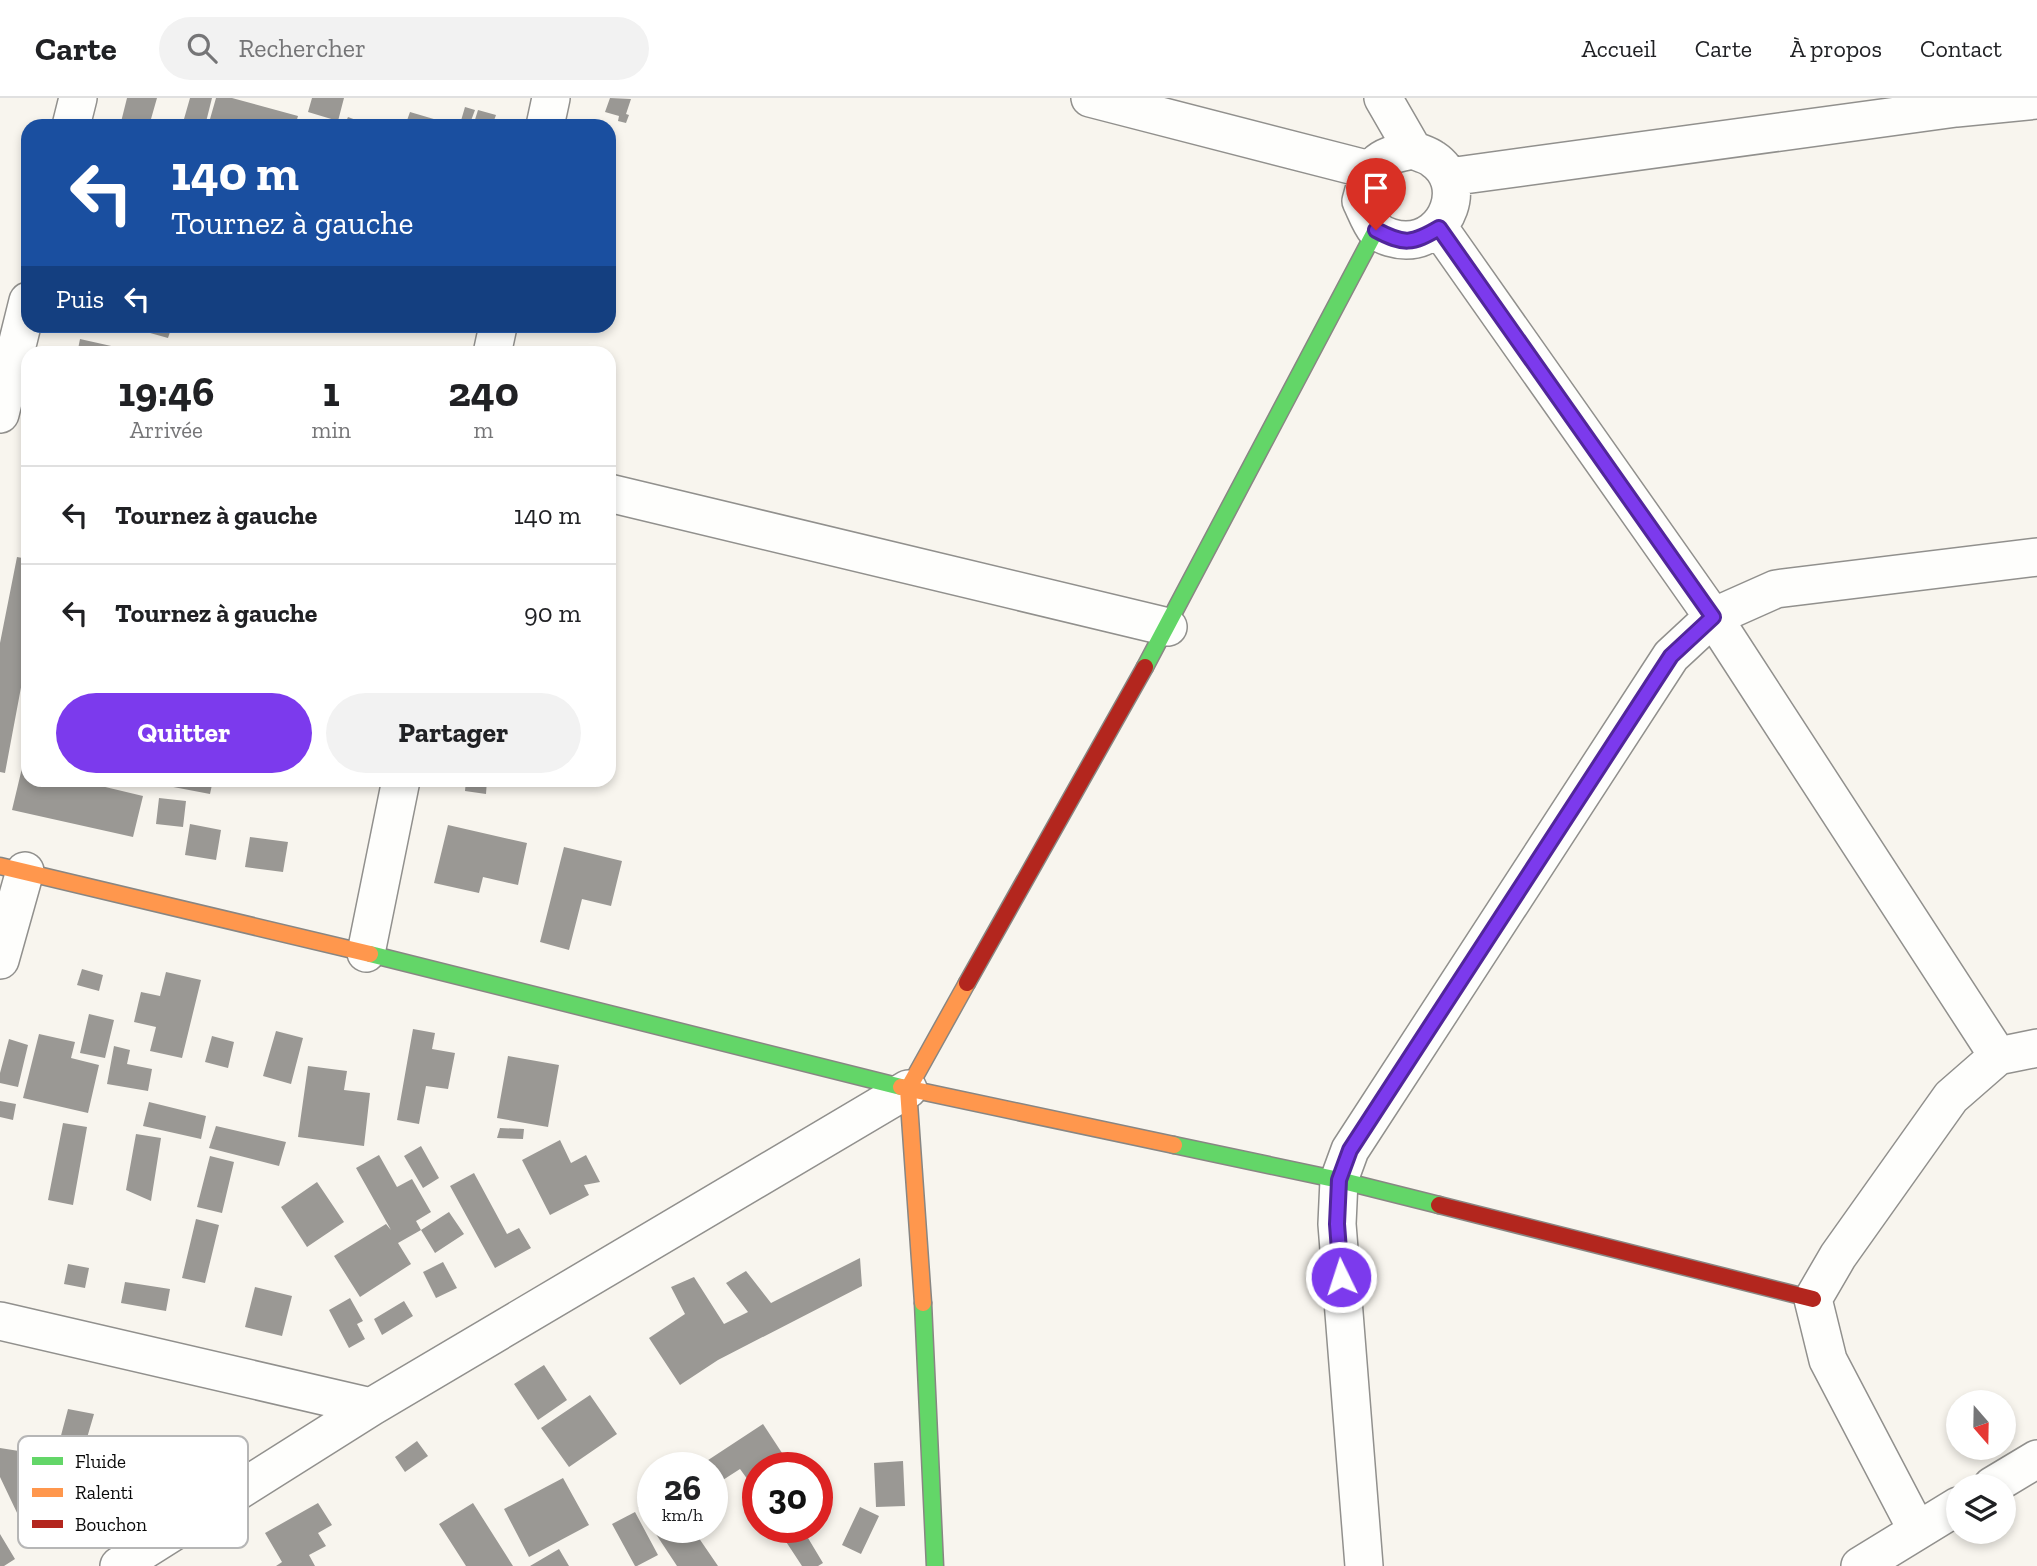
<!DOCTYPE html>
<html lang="fr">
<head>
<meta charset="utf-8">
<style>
  body { margin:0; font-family:"Zilla Slab",serif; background:#f2f2f2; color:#202124; height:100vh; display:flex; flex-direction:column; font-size:26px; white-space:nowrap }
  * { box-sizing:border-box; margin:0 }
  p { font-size:23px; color:#757577 }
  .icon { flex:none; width:38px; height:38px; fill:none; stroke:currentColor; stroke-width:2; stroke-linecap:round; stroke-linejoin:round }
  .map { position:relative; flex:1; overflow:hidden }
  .drawer { position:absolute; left:21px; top:248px; width:595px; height:441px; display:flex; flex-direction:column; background:#fff; border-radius:21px; box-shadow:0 4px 10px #0003 }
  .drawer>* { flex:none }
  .banner { position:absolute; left:21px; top:21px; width:595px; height:214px; border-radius:21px; box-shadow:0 4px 10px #0003; background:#1a4fa0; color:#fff; overflow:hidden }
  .needle { width:46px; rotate:160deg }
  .controls { position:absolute; left:1946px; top:1292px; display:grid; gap:14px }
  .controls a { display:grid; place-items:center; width:70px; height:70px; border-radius:50%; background:#fff; box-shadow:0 4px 10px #0003; font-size:35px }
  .speed { position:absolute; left:637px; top:1354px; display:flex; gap:14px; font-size:35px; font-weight:700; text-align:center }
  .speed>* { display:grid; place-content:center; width:91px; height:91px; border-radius:50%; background:#fff; box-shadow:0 4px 10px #0003; line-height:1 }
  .speed small { font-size:18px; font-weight:400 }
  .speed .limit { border:10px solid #d22; background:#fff; color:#111 }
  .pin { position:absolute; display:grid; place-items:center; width:60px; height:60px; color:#fff; margin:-72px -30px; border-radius:50% 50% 50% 0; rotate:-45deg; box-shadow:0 0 7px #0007 }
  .pin .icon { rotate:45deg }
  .me { position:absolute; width:77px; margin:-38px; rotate:356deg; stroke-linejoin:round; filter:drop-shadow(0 0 5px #0008) }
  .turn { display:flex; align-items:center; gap:24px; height:147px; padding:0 35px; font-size:32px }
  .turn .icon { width:91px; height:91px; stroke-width:2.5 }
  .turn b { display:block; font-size:49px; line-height:60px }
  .then { display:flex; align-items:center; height:66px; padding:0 35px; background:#0003; gap:14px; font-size:26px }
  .eta { display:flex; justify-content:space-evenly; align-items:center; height:119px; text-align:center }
  .eta b { font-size:42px; font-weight:700; line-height:49px }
  .action { display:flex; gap:14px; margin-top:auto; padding:14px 35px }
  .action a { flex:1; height:80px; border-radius:42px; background:#7c3aed; color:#fff; font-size:28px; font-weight:700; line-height:80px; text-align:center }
  .action a+a { background:#f2f2f2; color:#202124 }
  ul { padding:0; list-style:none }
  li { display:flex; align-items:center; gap:21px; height:98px; padding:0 35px; border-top:2px solid #e0e0e0 }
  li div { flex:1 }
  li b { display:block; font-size:26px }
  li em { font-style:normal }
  header { display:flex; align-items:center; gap:42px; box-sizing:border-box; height:98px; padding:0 35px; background:#fff; border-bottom:2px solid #e0e0e0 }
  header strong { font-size:33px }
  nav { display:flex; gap:38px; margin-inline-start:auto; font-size:24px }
  .search { width:490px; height:63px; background:#f2f2f2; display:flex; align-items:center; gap:18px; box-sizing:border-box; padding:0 24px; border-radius:38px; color:#757577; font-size:26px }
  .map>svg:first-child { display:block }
  .building { fill:#9a9894 }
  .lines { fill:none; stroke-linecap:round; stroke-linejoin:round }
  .street-casing { stroke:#91908d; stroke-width:40 }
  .fast-casing { stroke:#888683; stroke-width:19 }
  .slow-casing { stroke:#888683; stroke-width:19 }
  .jam-casing { stroke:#888683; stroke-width:19 }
  .street { stroke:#fefefc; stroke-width:37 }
  .fast { stroke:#63d668; stroke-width:16 }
  .slow { stroke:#ff974d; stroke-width:16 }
  .jam { stroke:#b3261e; stroke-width:16 }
  .route-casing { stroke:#51269a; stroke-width:18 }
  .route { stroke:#7c3aed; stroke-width:12 }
  .key { fill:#fff; stroke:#b6b6b6; stroke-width:2 }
  .key-label { font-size:19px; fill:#0a0a0a }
</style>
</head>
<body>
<header>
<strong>Carte</strong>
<div class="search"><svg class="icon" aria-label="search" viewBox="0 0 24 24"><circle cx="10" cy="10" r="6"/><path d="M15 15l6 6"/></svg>Rechercher</div>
<nav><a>Accueil</a><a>Carte</a><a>À propos</a><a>Contact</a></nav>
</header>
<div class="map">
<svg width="2037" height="1468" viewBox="0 0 2037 1468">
  <rect width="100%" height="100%" fill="#f8f5ee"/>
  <path class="building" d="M127,0H157L149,28H120Z
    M190,0H212L205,28H182Z
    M216,0H232L298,18L295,28H208Z
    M312,0H344L338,23L308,14Z
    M610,0L631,1L626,16L629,17L626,25L618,23L619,18L605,14Z
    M465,9L475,12L469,28L460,26Z
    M478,12L496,17L492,28H473Z
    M410,14L454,27V28H405Z
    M348,19L372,28H344Z
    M125,228H172L168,240Z
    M80,241L138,254V256H77Z
    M17,459L28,461V552L5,675L0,674V545Z
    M22,670L28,672V682H76L143,698L133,739L12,712Z
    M170,682H213L210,696L168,688Z
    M466,682H487L486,696L465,693Z
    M159,700L186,703L183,729L156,726Z
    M190,726L221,732L216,762L185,757Z
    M448,727L527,745L518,787L483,779L479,795L434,785Z
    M250,739L288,744L283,774L245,769Z
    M564,749L622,763L611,808L582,801L569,852L540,844Z
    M82,871L103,877L99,893L77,887Z
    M166,874L201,882L182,960L150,953L156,929L134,924L141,894L160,898Z
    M89,916L114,922L105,960L80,955Z
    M413,931L435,935L432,951L455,955L448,991L426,988L419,1026L397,1022Z
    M276,933L303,940L291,986L263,978Z
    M39,936L75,944L71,960L99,967L88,1015L23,1000Z
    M212,938L234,944L228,970L205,964Z
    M9,941L28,947L18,989L0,985V975Z
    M114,948L130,952L127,966L152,971L148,993L107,986Z
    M508,958L559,967L548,1029L497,1020Z
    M308,968L347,973L344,992L370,995L364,1048L298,1039Z
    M0,1003L16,1006L13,1022L0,1019Z
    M149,1004L206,1018L201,1041L143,1028Z
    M63,1025L87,1029L73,1107L48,1102Z
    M216,1028L286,1044L279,1068L209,1050Z
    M500,1030L524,1031L523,1041L497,1040Z
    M136,1036L161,1040L151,1103L126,1092Z
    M560,1042L571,1065L586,1057L600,1084L584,1087L589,1097L550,1117L522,1062Z
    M421,1048L439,1080L423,1090L404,1058Z
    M379,1057L397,1089L412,1081L431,1114L416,1123L421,1132L449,1114L464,1136L435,1155L421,1132L398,1145L411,1166L360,1199L334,1158L386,1126L391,1132L356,1070Z
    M210,1058L234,1064L222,1115L197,1109Z
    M474,1075L507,1136L519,1130L531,1150L495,1170L450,1088Z
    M317,1084L344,1124L307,1149L281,1109Z
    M196,1121L219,1127L205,1185L182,1180Z
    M860,1160L862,1188L718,1262L680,1287L649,1240L685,1216L671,1189L694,1179L724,1226L748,1214L726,1185L746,1173L771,1205Z
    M443,1164L457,1190L436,1200L423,1174Z
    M68,1166L89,1170L85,1190L64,1186Z
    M125,1184L170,1191L166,1213L121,1205Z
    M255,1189L292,1198L282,1238L245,1229Z
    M350,1200L363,1223L357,1226L365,1241L349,1250L329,1212Z
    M404,1203L413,1218L382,1237L374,1221Z
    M544,1267L567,1302L538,1322L514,1286Z
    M590,1297L617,1336L569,1369L541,1330Z
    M68,1311L94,1316L77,1374L89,1382L71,1401L100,1385L110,1403L82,1419L71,1401L55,1392L33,1386L43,1408L19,1419L0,1379V1350L19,1353L22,1339L59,1345Z
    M763,1326L784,1358L765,1370H758V1375L748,1382L740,1371L712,1389V1370H696Z
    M417,1343L428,1358L405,1374L395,1359Z
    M903,1363L905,1408L876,1409L874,1365Z
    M563,1380L589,1427L529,1459L504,1411Z
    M653,1399V1430H692L718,1468H677L638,1409Z
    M318,1405L332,1427L318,1435L326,1448L309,1457L315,1468H276L282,1464L265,1435Z
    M473,1405L513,1468H466L439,1426Z
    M860,1409L879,1418L861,1456L842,1447Z
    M635,1414L658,1457L637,1468H635L612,1426Z
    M777,1430H813L805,1435L823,1465L818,1468H802Z
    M0,1436L15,1461L4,1468H0Z
    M559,1451L569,1468H530Z"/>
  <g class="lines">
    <defs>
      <path id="street" d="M1090,0L1370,72
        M1383,0L1413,52
        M71,28L78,0
        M545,28L551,0
        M1413,52C1420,55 1428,57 1433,61C1469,85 1448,142 1406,142C1397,142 1384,139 1376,132C1370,125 1365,111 1361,103C1371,66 1374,59 1413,52Z
        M1449,79L1956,10L2037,2
        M1439,130L1713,519L1998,958
        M492,256L498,228
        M0,316L28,203
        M609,395L1168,529
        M366,855L401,682
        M0,862L25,773
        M0,1223L371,1309
        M1992,1388L2037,1361
        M1917,1432L1828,1262L1813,1201L1838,1158L1951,999L1998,958L2037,950
        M119,1468L371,1309L908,991
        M1364,1468L1337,1126L1339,1082L1350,1052L1671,558L1713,519L1776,491L2037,459
        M1860,1468L1958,1408"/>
      <path id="fast" d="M1145,569L1376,132
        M370,856L901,989
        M1174,1047L1339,1082L1439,1107
        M923,1205L935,1468"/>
      <path id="slow" d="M0,768L370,856
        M901,989L1174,1047
        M923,1205L908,991L967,885"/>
      <path id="jam" d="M967,885L1145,569
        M1439,1107L1813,1201"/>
    </defs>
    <use href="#street" class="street-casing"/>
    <use href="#fast" class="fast-casing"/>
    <use href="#slow" class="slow-casing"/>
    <use href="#jam" class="jam-casing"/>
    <use href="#street" class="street"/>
    <use href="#fast" class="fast"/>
    <use href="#slow" class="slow"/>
    <use href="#jam" class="jam"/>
  </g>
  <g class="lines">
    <defs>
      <path id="route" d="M1341,1179L1337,1126L1339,1082L1350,1052L1671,558L1713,519L1439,130C1412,146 1404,147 1376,132"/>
    </defs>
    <use href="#route" class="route-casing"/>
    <use href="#route" class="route"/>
  </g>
  <rect x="18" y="1338" width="230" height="112" rx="10" class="key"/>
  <rect x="32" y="1359" width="31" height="8" fill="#63d668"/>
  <rect x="32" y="1390" width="31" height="9" fill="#ff974d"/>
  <rect x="32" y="1422" width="31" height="8" fill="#b3261e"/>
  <g class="key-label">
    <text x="75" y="1370">Fluide</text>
    <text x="75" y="1401">Ralenti</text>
    <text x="75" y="1433">Bouchon</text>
  </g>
</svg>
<div class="controls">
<a><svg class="needle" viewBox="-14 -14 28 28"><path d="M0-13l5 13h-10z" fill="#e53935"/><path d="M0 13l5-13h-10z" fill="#757577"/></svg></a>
<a><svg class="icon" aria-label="layers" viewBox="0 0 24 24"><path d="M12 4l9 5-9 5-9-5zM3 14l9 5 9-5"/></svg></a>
</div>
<div class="speed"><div>26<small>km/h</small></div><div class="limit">30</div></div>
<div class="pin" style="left:1376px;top:132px;background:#d93025"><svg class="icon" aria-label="arrive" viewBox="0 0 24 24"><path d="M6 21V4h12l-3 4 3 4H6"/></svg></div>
<svg class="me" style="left:1341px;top:1179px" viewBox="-20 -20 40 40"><circle r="17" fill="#7c3aed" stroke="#fff" stroke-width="3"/><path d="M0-11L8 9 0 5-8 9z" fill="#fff"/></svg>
<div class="banner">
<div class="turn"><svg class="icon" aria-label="left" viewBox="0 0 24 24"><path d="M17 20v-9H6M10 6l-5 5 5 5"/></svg><div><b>140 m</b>Tournez à gauche</div></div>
<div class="then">Puis<svg class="icon" aria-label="left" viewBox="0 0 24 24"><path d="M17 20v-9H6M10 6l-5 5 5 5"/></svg></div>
</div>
<section class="drawer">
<div class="eta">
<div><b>19:46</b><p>Arrivée</p></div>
<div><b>1</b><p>min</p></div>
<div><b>240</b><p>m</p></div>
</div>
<ul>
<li><svg class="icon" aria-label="left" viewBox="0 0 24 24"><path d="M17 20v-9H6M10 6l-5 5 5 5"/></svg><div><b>Tournez à gauche</b></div><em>140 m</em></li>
<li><svg class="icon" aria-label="left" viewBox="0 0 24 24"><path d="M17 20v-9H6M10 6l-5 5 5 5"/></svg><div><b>Tournez à gauche</b></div><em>90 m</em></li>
</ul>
<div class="action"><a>Quitter</a><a>Partager</a></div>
</section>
</div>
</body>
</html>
